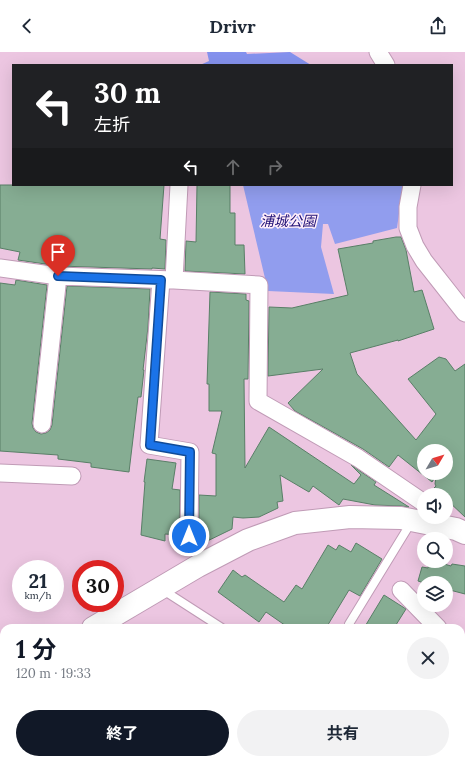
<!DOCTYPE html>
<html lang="ja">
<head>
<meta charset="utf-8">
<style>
  body { margin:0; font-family:Lora,"Noto Sans JP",serif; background:#f2f2f3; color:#1f2937; height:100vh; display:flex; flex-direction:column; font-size:15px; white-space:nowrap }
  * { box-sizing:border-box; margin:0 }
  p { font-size:13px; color:#747a83 }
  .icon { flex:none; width:22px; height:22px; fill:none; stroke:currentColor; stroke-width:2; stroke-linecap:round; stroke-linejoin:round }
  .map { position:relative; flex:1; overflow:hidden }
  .panel { position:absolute; left:0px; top:572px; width:465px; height:140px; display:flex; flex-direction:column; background:#fff; border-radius:12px 12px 0 0; box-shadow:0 4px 16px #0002 }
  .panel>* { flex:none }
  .top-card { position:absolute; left:12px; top:12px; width:441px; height:122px; border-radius:0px; box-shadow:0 4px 16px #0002; background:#202124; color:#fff; overflow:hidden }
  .needle { width:26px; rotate:52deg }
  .fabs { position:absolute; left:417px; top:392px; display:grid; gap:8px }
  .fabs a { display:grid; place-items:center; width:36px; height:36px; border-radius:50%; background:#fff; box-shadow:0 4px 16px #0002; font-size:20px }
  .speed { position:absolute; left:12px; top:508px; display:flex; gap:8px; font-size:20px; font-weight:700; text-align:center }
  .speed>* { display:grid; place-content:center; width:52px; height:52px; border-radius:50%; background:#fff; box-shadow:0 4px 16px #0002; line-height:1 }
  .speed small { font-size:10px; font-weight:400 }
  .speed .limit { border:6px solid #d22; background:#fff; color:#111 }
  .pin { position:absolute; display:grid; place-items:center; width:34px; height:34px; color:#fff; margin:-41px -17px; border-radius:50% 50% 50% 0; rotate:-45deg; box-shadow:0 0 4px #0007 }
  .pin .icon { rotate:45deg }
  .me { position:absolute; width:44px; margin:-22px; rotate:0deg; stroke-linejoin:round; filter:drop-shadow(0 0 3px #0008) }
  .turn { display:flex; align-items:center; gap:14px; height:84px; padding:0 16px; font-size:18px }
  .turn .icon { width:52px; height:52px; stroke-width:2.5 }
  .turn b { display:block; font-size:28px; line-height:34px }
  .lanes { display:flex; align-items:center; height:38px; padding:0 16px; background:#0003; justify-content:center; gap:20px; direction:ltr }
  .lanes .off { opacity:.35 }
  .round { display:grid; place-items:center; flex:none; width:42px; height:42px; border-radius:21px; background:#f2f2f3 }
  .head { display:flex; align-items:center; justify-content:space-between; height:68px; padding:0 16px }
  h1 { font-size:24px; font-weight:700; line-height:30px; color:#111827 }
  .action { display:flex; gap:8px; margin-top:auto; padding:8px 16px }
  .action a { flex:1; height:46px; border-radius:24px; background:#111827; color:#fff; font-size:16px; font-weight:700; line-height:46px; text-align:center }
  .action a+a { background:#f2f2f3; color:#1f2937 }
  header { display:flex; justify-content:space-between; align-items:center; height:52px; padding:0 16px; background:#fff; font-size:18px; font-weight:700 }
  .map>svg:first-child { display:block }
  .green { fill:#919dee }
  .forest { fill:#8592ee }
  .building { fill:#86ad93; stroke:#597f67; fill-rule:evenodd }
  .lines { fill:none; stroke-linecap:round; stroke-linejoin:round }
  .lane-casing { stroke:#c09bb6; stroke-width:10 }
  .street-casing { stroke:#c09bb6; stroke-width:19 }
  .secondary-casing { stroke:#c09bb6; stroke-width:24 }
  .lane { stroke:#fff; stroke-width:8 }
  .street { stroke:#fff; stroke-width:17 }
  .secondary { stroke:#fff; stroke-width:22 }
  .route-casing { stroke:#114b97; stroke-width:10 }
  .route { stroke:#1a73e8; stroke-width:7 }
  .labels { text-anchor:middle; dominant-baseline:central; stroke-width:3; stroke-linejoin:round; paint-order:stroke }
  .park-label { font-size:14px; font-style:italic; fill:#1e0e75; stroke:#ffeffa }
</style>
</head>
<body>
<header><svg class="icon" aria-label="back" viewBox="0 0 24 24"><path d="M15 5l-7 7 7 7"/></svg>Drivr<svg class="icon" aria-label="share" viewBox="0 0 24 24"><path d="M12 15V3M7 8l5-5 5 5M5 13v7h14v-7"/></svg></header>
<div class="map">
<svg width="465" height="712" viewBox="0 0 465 712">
  <rect width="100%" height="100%" fill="#ecc6e1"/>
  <path class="green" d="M243,133H403L397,176L335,192L328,172H323L321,195L334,242L268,239Z"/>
  <path class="forest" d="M207,0H246L247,2L290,0L311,13H200L209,9Z"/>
  <path class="building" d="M0,133H164L160,187L166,188L165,217L152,216V217L59,214L18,208L20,200L0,196Z
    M197,133H230V161H235V193H244L245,222L185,219L186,189L196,190Z
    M396,185H401L406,198L414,240L422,238L434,277L398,289V288L350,301L357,322L416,388L436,362L408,327L439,305L446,307L455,319L465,312V465L446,447V443H442L434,436L436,434L435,432L436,424L432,430L398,403L389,415L363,397L295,359L288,351L323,317L268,324L269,255L292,256L348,243L338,197L373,191V189ZM424,399H446V421H424Z
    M16,228L47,233L32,371L33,376L36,380L41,382L46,381L50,378L52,373L67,234L150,237L148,275L143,318H144L141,345H138L129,420L91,415V411L58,407V403L0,399V231L15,233Z
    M210,240L246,242V248L249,249L248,327H244L245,416L269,375L354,432L361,423L351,413L376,430L374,433L409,455L401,454L375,453L343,447L339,453L313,434L309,440L280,423L283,449L277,450L278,456L259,465L243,466L233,465L232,477L197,494V490L199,484V443L216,444V402L212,401L222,359H209V332H207Z
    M147,407L176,411L172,437L180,438L179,483L165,482V489L141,483L145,430H144Z
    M356,491L382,507L360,544L349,538L326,576H289L266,560L259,570L218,540L233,518L242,525L245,523L284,550L296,533L302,537L328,493L336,498L339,493L351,500Z
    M429,509H434L451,514L452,512L465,514V542L446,537V531H424L418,529L422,515L428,516Z
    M384,543L406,557L394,576H364Z"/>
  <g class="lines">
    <defs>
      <path id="lane" d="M163,538L222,576
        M349,572L412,469
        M22,708L23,712
        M59,708L60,712
        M111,708L112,712
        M296,708L302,712
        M409,712L412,708"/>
      <path id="street" d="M378,0L386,13
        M412,133L408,155V176L415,194L424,209L465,261
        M0,216L58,224L174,228L259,233L258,349L358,406L424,451
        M161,228L149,393L190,400L189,484
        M174,228L179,133
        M42,372L58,224
        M0,421L72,424
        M401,538L438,576
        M461,605L465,610"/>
      <path id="secondary" d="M93,576L198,514L248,488L295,471L350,465L401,466L456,477L465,481
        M0,630L4,628"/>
    </defs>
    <use href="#lane" class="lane-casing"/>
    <use href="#street" class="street-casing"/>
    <use href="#secondary" class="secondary-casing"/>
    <use href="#lane" class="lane"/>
    <use href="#street" class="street"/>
    <use href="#secondary" class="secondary"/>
  </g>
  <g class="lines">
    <defs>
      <path id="route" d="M58,224L161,228L150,393L190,400L189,484"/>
    </defs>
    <use href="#route" class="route-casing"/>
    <use href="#route" class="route"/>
  </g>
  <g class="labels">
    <g class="park-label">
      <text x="288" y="169">浦城公園</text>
    </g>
  </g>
</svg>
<div class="fabs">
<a><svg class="needle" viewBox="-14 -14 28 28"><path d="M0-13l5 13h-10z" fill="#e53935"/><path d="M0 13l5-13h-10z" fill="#747a83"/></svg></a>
<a><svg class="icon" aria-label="sound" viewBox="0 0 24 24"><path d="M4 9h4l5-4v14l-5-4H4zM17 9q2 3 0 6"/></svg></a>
<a><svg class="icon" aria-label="search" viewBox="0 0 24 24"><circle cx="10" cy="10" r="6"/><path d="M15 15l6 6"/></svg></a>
<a><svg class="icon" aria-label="layers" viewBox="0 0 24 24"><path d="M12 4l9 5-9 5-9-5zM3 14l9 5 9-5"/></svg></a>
</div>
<div class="speed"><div>21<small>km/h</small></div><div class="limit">30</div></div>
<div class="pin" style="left:58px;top:224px;background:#d93025"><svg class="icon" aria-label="arrive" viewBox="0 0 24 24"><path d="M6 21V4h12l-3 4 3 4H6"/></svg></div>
<svg class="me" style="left:189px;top:484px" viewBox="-20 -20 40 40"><circle r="17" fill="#1a73e8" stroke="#fff" stroke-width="3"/><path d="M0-11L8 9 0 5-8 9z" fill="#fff"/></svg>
<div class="top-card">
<div class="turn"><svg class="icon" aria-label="left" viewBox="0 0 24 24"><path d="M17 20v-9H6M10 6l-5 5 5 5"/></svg><div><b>30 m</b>左折</div></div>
<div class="lanes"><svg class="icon" aria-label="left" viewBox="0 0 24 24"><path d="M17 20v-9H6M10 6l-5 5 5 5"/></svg><svg class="icon off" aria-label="ahead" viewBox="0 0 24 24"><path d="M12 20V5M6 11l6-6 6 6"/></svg><svg class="icon off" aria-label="right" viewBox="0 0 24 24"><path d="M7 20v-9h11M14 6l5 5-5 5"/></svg></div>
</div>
<section class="panel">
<div class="head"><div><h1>1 分</h1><p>120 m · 19:33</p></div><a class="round"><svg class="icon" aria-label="close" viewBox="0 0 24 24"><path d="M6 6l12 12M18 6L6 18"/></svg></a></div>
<div class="action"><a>終了</a><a>共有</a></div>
</section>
</div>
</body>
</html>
